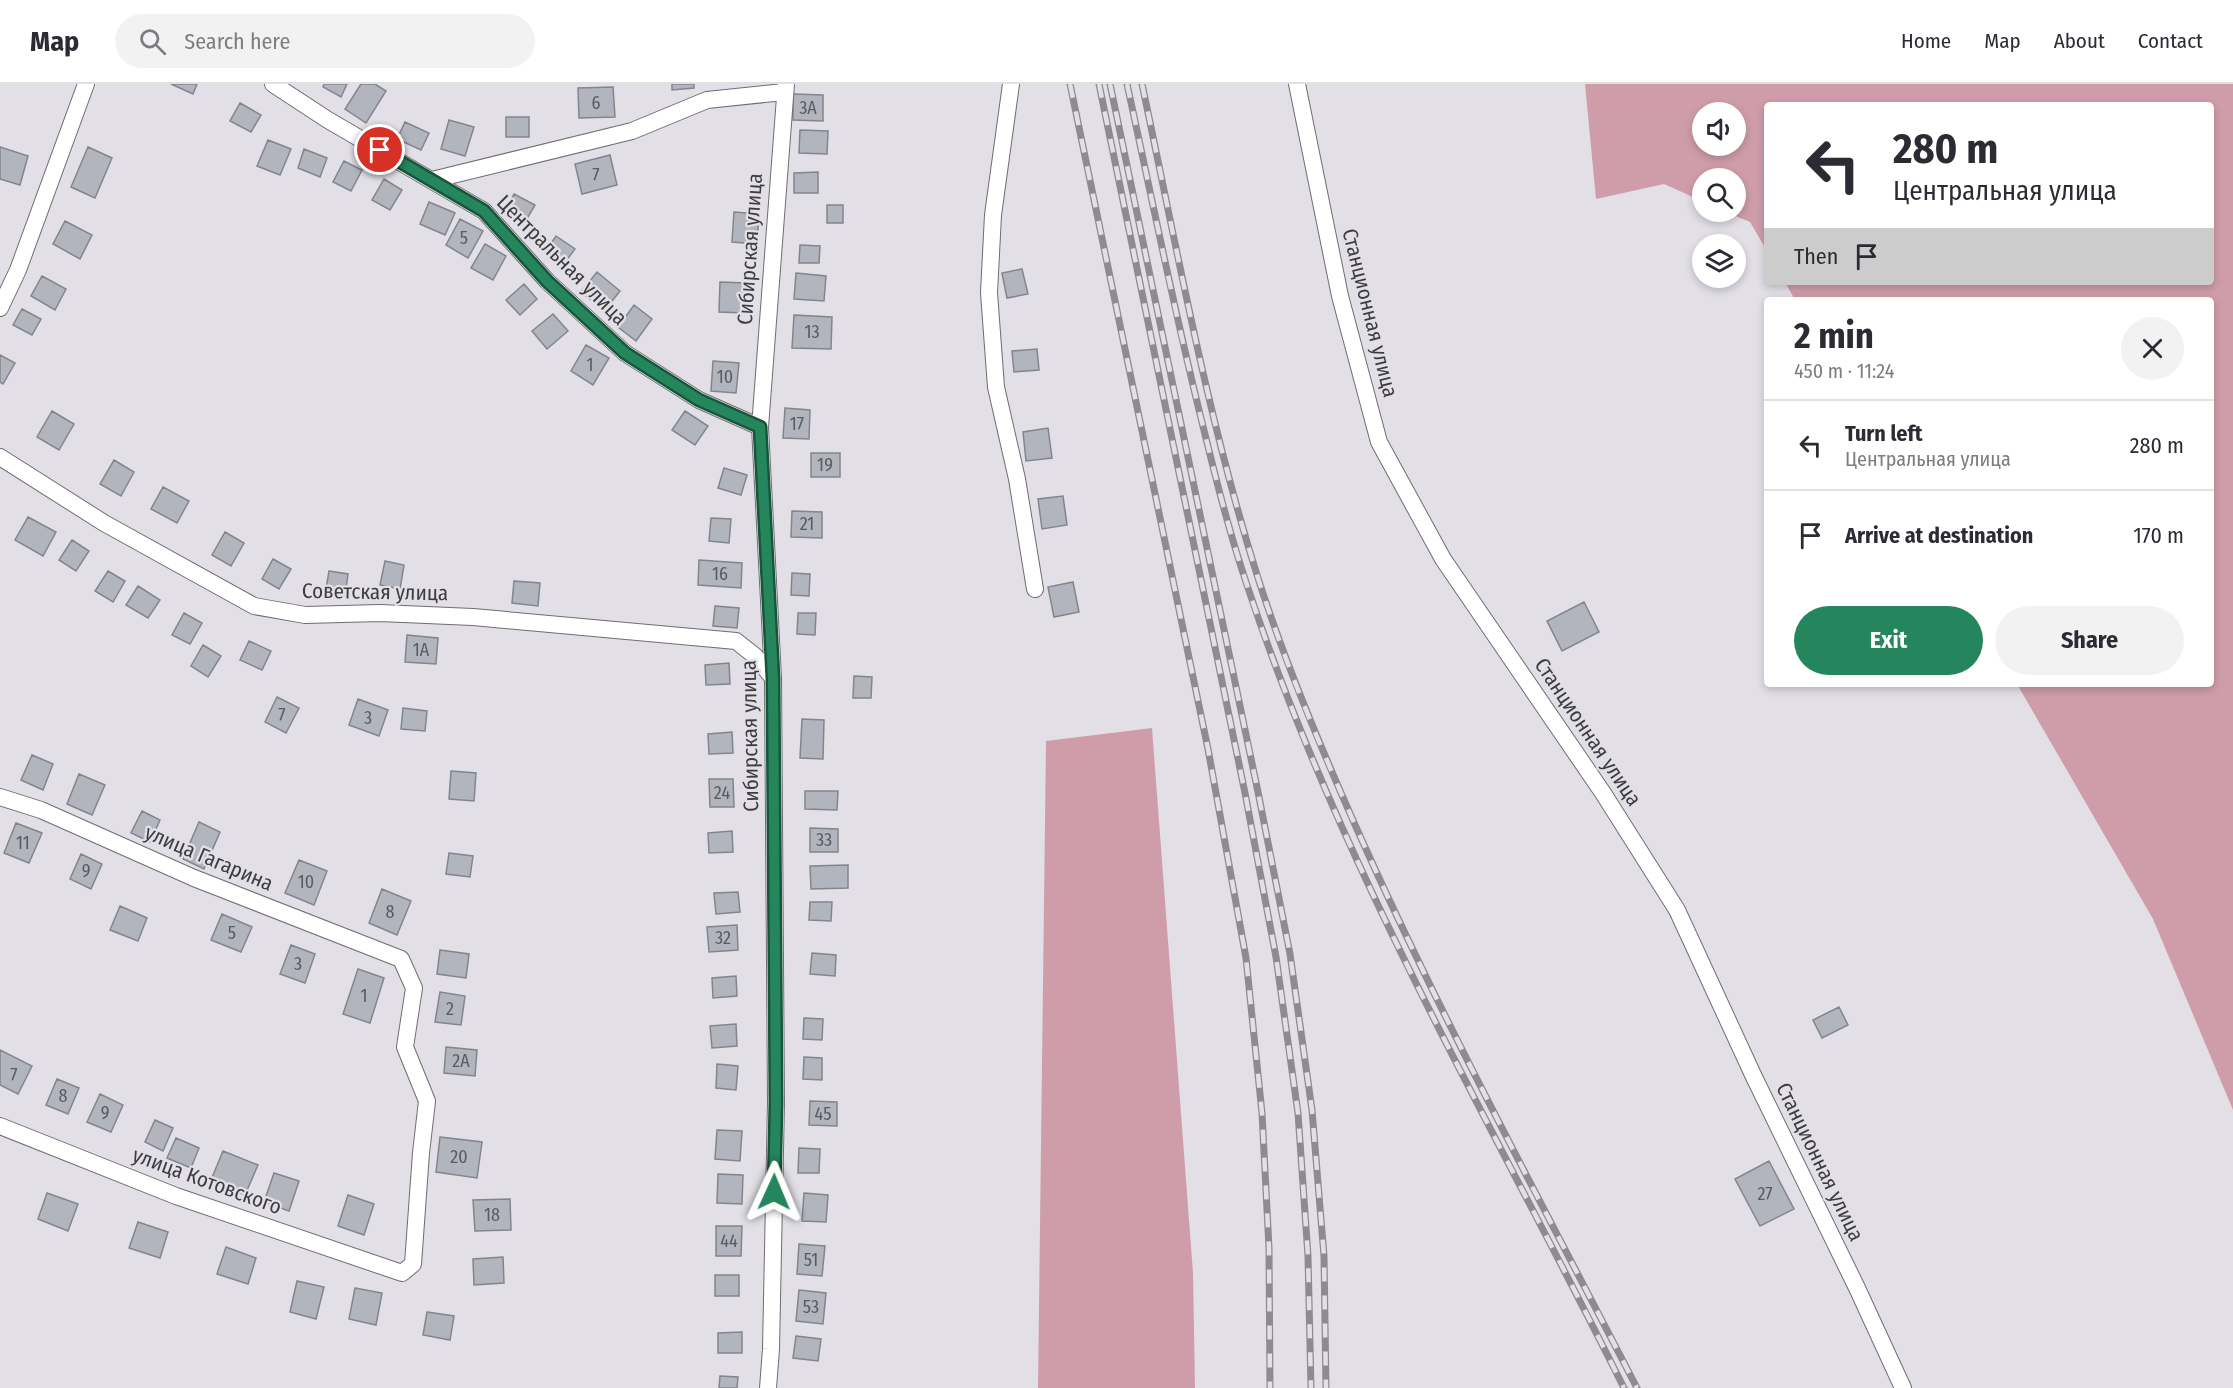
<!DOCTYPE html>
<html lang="en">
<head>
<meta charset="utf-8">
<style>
  body { margin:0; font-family:"Fira Sans Condensed",sans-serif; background:#f2f2f3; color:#2b2b33; height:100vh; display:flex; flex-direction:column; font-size:22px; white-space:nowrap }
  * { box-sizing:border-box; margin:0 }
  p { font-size:20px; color:#7c7c81 }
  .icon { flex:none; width:33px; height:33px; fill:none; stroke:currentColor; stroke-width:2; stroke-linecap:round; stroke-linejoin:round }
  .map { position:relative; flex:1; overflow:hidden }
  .sheet { position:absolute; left:1764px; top:213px; width:450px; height:390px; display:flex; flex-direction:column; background:#fff; border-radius:6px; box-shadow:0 3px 9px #0003 }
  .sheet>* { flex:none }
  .banner { position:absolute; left:1764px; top:18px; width:450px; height:183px; border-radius:6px; box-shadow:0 3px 9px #0003; background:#fff; color:#2b2b33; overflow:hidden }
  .tools { position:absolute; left:1692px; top:18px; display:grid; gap:12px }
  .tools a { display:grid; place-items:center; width:54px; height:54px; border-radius:50%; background:#fff; box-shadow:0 3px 9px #0003; font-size:30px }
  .pin { position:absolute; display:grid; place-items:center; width:51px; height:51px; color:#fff; margin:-26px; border:3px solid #fff; border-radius:50%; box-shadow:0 2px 6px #0007 }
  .me { position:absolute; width:66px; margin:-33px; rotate:1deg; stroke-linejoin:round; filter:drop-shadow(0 0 4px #0008) }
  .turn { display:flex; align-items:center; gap:21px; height:126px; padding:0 30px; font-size:27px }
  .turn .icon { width:78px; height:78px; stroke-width:2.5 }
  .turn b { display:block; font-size:42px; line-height:51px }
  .then { display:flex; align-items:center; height:57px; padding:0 30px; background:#0003; gap:12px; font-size:22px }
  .round { display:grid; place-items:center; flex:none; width:63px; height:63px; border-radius:32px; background:#f2f2f3 }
  .head { display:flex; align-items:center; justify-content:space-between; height:102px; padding:0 30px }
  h1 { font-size:36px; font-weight:700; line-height:45px }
  .cta { display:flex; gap:12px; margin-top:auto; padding:12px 30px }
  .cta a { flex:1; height:69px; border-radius:36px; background:#25855d; color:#fff; font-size:24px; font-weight:700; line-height:69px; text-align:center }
  .cta a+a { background:#f2f2f3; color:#2b2b33 }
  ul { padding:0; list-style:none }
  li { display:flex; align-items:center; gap:18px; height:90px; padding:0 30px; border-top:2px solid #e1e1e2 }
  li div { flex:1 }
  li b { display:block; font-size:22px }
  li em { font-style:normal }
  header { display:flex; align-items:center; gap:36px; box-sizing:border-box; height:84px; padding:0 30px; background:#fff; border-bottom:2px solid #e1e1e2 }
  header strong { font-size:28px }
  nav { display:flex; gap:33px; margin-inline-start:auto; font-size:21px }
  .search { width:420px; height:54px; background:#f2f2f3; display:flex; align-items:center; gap:15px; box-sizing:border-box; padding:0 21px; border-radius:33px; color:#7c7c81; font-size:22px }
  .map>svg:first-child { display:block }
  .green { fill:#cf9daa; fill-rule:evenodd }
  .building { fill:#b3b5be; stroke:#83858d; stroke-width:1.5 }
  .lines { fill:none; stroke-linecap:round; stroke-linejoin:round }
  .minor-casing { stroke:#6f6c73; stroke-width:18 }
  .minor { stroke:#fff; stroke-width:16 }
  .rail-casing { stroke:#8d8b90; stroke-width:7 }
  .rail { stroke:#e2dfe7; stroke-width:4.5; stroke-dasharray:14; stroke-linecap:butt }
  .route-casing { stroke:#18563c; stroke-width:15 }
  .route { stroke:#25855d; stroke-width:10 }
  .labels { text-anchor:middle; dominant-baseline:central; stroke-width:4.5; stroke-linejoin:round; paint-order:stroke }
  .number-label { font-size:18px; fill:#5a5a5f }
  .street-label { font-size:21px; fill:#3d3c3f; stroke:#e2dfe7 }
</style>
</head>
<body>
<header>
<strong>Map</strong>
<div class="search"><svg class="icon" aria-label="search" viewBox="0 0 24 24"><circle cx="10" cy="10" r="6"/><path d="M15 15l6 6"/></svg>Search here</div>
<nav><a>Home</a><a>Map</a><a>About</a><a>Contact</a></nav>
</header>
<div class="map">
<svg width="2233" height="1304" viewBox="0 0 2233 1304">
  <rect width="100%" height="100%" fill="#e2dfe7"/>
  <path class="green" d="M1585,0H2233V1026L2153,835L2017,600H2211V216H1795L1785,198H2211V21H1767V167L1750,138L1726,128H1736V94H1702V117L1664,100L1596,115ZM1702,28H1736V62H1702Z
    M1152,644L1193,1189L1195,1304H1038L1046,657Z"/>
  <path class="building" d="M171,0H197L193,10Z
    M324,0H347L341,13L323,3Z
    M361,0H375L386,7L366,39L345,25Z
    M672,0H694V4L672,6Z
    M613,3L615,33L579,34L578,4Z
    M793,10L823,11V37L793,36Z
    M240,19L261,31L251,48L230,37Z
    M506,33H529V53H506Z
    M449,36L474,43L465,72L441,65Z
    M405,38L429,49L421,66L397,55Z
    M800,46L828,47L827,70L799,69Z
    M268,56L291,65L280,91L257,82Z
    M0,63L28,72L20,101L0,95Z
    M88,63L112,74L95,114L71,103Z
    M304,65L327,74L320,93L298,84Z
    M610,71L617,101L582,110L575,80Z
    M344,77L362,86L351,107L333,98Z
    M818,88V109H794V89Z
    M384,95L402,106L390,126L372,116Z
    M514,110L535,121L525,138L505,127Z
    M429,118L455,129L445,151L420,140Z
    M827,121H843V139H827Z
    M734,128L759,130L757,160L732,158Z
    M460,135L483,147L468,174L446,161Z
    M65,137L92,151L80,175L53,160Z
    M556,152L575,165L563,181L545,168Z
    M485,160L506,172L493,196L471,184Z
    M800,161L820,162L819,179H799Z
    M1022,185L1028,210L1007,214L1002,189Z
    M597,188L620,207L604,227L581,208Z
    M796,189L826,192L824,217L794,215Z
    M42,192L66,205L55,226L31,212Z
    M720,198L746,199L744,229L719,228Z
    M524,200L537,215L520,231L506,216Z
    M634,221L652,235L636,257L618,243Z
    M22,225L41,235L32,251L13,241Z
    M553,230L568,247L547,265L532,247Z
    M794,231L832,233L831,265L792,264Z
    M586,261L609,274L593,301L571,287Z
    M1037,265L1039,286L1014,288L1012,267Z
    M0,271L15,279L3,300L0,298Z
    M713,277L739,279L736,309L711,307Z
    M785,324L810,326L809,355L783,354Z
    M52,327L74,340L59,366L37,353Z
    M685,327L708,342L695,361L672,346Z
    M1048,344L1052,374L1026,377L1023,348Z
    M811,369H840V393H811Z
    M114,376L134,388L121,412L100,400Z
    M724,384L747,391L741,411L718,404Z
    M163,403L189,417L177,439L151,425Z
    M1063,412L1067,441L1042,445L1038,415Z
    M792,427L822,428V454L791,453Z
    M28,433L56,448L43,472L15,456Z
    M711,434L731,435L729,459L709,457Z
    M225,448L244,459L231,482L212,471Z
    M72,456L89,467L76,487L59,476Z
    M273,475L291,485L279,505L262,495Z
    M699,476L742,479L741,504L698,501Z
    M385,477L404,481L400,505L380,501Z
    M108,487L125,497L113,518L95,507Z
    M329,487L348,490L345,513L325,510Z
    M792,489L810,490L809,512L791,511Z
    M514,497L540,499L538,522L512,519Z
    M1073,498L1079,528L1054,533L1048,503Z
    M138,502L160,516L148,534L126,521Z
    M1584,518L1599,548L1562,567L1547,537Z
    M715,522L739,524L737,544L713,542Z
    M184,529L202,539L190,560L172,551Z
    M798,529H816L815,551L797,550Z
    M407,551L438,554L436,580L405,578Z
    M249,557L271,567L262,586L240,576Z
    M203,561L221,572L208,593L191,582Z
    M729,579L730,600L706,601L705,581Z
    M854,592L872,593L871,614H853Z
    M277,613L299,624L286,649L265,638Z
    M358,615L388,626L379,652L349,641Z
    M403,624L427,627L425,647L401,645Z
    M802,635L824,636L823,675L800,674Z
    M732,648L733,669L709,670L708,650Z
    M32,671L53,680L43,706L21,696Z
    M451,687L476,689L474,717L449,715Z
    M79,690L105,701L92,731L67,720Z
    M709,695H733L734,723H710Z
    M805,707H838L837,726L805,725Z
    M142,727L160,736L150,758L131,749Z
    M199,738L220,748L204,785L183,775Z
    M16,739L42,749L29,779L4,769Z
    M810,744L838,745V768H810Z
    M732,747L733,768L709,769L708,749Z
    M449,769L473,772L470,793L446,790Z
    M81,770L102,780L91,805L70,795Z
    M299,776L327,787L314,821L285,809Z
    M848,781V804L811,805L810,782Z
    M382,805L411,817L397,851L369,839Z
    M738,808L740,828L716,830L714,809Z
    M810,818H832L831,837L809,836Z
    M120,822L147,834L138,857L110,846Z
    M222,830L252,843L241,868L211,856Z
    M737,841L738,866L709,868L707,843Z
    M291,861L315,870L305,899L280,890Z
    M440,866L469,870L466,894L437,890Z
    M812,869L836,871L835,892L810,890Z
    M358,885L384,894L370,939L343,930Z
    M736,892L737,912L713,914L712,894Z
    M440,908L465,912L461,941L435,938Z
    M1839,923L1848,941L1822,954L1813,936Z
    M804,934L823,935L822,956L803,955Z
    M736,940L737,962L712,964L710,942Z
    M446,963L477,966L475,992L444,989Z
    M0,966L32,982L18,1010L0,1001Z
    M804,973L822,974V996L803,995Z
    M717,980L738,982L736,1006L716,1004Z
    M57,995L79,1004L68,1030L46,1021Z
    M100,1010L123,1021L111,1048L87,1038Z
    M810,1017L837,1018V1042L809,1041Z
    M155,1036L173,1044L163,1067L145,1058Z
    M717,1046L742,1047L740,1077L715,1075Z
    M440,1053L482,1058L477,1094L436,1088Z
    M176,1054L199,1064L191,1084L167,1074Z
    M799,1064L820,1065L819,1089H798Z
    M223,1067L258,1081L245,1111L211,1096Z
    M1769,1077L1794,1125L1760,1142L1735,1095Z
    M274,1089L299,1097L289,1127L264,1118Z
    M718,1090L743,1091L742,1120L717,1119Z
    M47,1109L78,1120L68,1147L38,1135Z
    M804,1109L828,1111L826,1138L802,1137Z
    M348,1111L374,1120L364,1151L338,1142Z
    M510,1115L511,1146L475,1147L473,1116Z
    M138,1138L168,1148L160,1174L129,1164Z
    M716,1142H742L741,1172H716Z
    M799,1160L825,1162L822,1192L797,1190Z
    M226,1163L256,1174L248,1200L217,1190Z
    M503,1173L504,1199L474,1201L473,1175Z
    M715,1191H739V1212H715Z
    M297,1197L324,1203L316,1235L290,1228Z
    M355,1204L382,1209L376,1241L349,1235Z
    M799,1206L826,1209L823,1240L796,1237Z
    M427,1228L454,1232L450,1256L423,1251Z
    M742,1248V1269H718V1249Z
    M796,1252L821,1255L818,1277L793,1274Z
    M720,1292L738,1293L737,1304H719Z"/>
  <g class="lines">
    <defs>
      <path id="minor" d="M273,0L328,36L484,127L547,197L625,269L699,316L760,343
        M1011,0L993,131L989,209L996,303L1017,395L1035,505
        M1297,0L1340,212L1379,358L1443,475L1603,709L1677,826L1754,993L1857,1204L1903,1304
        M432,96L632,47L707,16L784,8
        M0,224L18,186L86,0
        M0,373L104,439L254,522L305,531L380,529L473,533L736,557L755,572L773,594
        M0,713L41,726L194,794L401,875L414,904L405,963L427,1017L421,1069L413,1180L402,1189L176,1112L0,1042
        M768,1304L771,1265L776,1018L773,594L760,343L786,0"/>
    </defs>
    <use href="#minor" class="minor-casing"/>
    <use href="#minor" class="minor"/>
    <defs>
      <path id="rail" d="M1070,0L1208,665L1246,874L1262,1029L1269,1164L1270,1304
        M1099,0L1245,709L1276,873L1298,1029L1308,1172L1311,1304
        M1110,0L1258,708L1290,870L1312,1026L1324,1172L1326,1304
        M1127,0C1151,110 1173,221 1200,330C1214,387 1228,445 1247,501C1340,783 1492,1039 1624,1304
        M1142,0C1177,165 1207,333 1258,494C1285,579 1320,662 1356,743C1441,934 1541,1118 1637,1304"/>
    </defs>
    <use href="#rail" class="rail-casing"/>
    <use href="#rail" class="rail"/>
  </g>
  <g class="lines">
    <defs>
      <path id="route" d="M380,66L484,127L547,197L625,269L699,316L760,343L773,594L776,1018L774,1108"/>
    </defs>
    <use href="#route" class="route-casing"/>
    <use href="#route" class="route"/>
  </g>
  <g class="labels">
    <g class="number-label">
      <text x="596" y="19">6</text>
      <text x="808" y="24">3А</text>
      <text x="596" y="91">7</text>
      <text x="464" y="154">5</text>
      <text x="812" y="248">13</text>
      <text x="590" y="281">1</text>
      <text x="725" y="293">10</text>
      <text x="797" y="340">17</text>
      <text x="825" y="381">19</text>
      <text x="807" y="440">21</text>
      <text x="720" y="490">16</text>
      <text x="421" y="566">1А</text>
      <text x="282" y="631">7</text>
      <text x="368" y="634">3</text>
      <text x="722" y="709">24</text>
      <text x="824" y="756">33</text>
      <text x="23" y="759">11</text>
      <text x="86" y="787">9</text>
      <text x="306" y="798">10</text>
      <text x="390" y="828">8</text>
      <text x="232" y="849">5</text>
      <text x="723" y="854">32</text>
      <text x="298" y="880">3</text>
      <text x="364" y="912">1</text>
      <text x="450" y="925">2</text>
      <text x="461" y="977">2А</text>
      <text x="14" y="991">7</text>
      <text x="63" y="1012">8</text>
      <text x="105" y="1029">9</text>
      <text x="823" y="1030">45</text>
      <text x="459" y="1073">20</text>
      <text x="1765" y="1110">27</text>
      <text x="492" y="1131">18</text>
      <text x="729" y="1157">44</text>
      <text x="811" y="1176">51</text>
      <text x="811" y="1223">53</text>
    </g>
    <g class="street-label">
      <text transform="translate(750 165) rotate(-86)">Сибирская улица</text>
      <text transform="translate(562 176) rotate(45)">Центральная улица</text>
      <text transform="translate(1370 229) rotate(76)">Станционная улица</text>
      <text transform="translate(375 508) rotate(1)">Советская улица</text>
      <text transform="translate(1588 648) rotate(56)">Станционная улица</text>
      <text transform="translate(750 652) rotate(-91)">Сибирская улица</text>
      <text transform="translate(209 774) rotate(23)">улица Гагарина</text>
      <text transform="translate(1820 1078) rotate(64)">Станционная улица</text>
      <text transform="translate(207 1097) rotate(20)">улица Котовского</text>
    </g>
  </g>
</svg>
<div class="tools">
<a><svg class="icon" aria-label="sound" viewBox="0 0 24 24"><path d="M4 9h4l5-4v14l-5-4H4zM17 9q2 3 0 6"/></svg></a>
<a><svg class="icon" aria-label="search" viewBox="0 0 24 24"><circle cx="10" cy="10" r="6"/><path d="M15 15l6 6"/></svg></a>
<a><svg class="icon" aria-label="layers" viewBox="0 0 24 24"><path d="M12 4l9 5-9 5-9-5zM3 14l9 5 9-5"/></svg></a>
</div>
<div class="pin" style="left:380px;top:66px;background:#d93025"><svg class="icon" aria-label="arrive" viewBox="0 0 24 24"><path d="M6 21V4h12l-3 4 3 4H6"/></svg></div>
<svg class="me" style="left:774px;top:1108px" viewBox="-20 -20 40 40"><path d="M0-17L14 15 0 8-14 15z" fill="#25855d" stroke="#fff" stroke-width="4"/></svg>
<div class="banner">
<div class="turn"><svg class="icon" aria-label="left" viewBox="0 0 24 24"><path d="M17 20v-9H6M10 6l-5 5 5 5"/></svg><div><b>280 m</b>Центральная улица</div></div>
<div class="then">Then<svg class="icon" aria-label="arrive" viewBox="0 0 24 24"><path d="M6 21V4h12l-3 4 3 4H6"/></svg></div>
</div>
<section class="sheet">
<div class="head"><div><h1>2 min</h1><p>450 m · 11:24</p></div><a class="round"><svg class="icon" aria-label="close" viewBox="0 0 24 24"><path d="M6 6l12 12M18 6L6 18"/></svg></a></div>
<ul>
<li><svg class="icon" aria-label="left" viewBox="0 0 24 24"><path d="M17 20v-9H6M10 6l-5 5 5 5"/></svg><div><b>Turn left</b><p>Центральная улица</p></div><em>280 m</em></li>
<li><svg class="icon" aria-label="arrive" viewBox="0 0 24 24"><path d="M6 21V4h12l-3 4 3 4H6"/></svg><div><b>Arrive at destination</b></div><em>170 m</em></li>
</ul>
<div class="cta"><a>Exit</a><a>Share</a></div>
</section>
</div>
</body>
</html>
